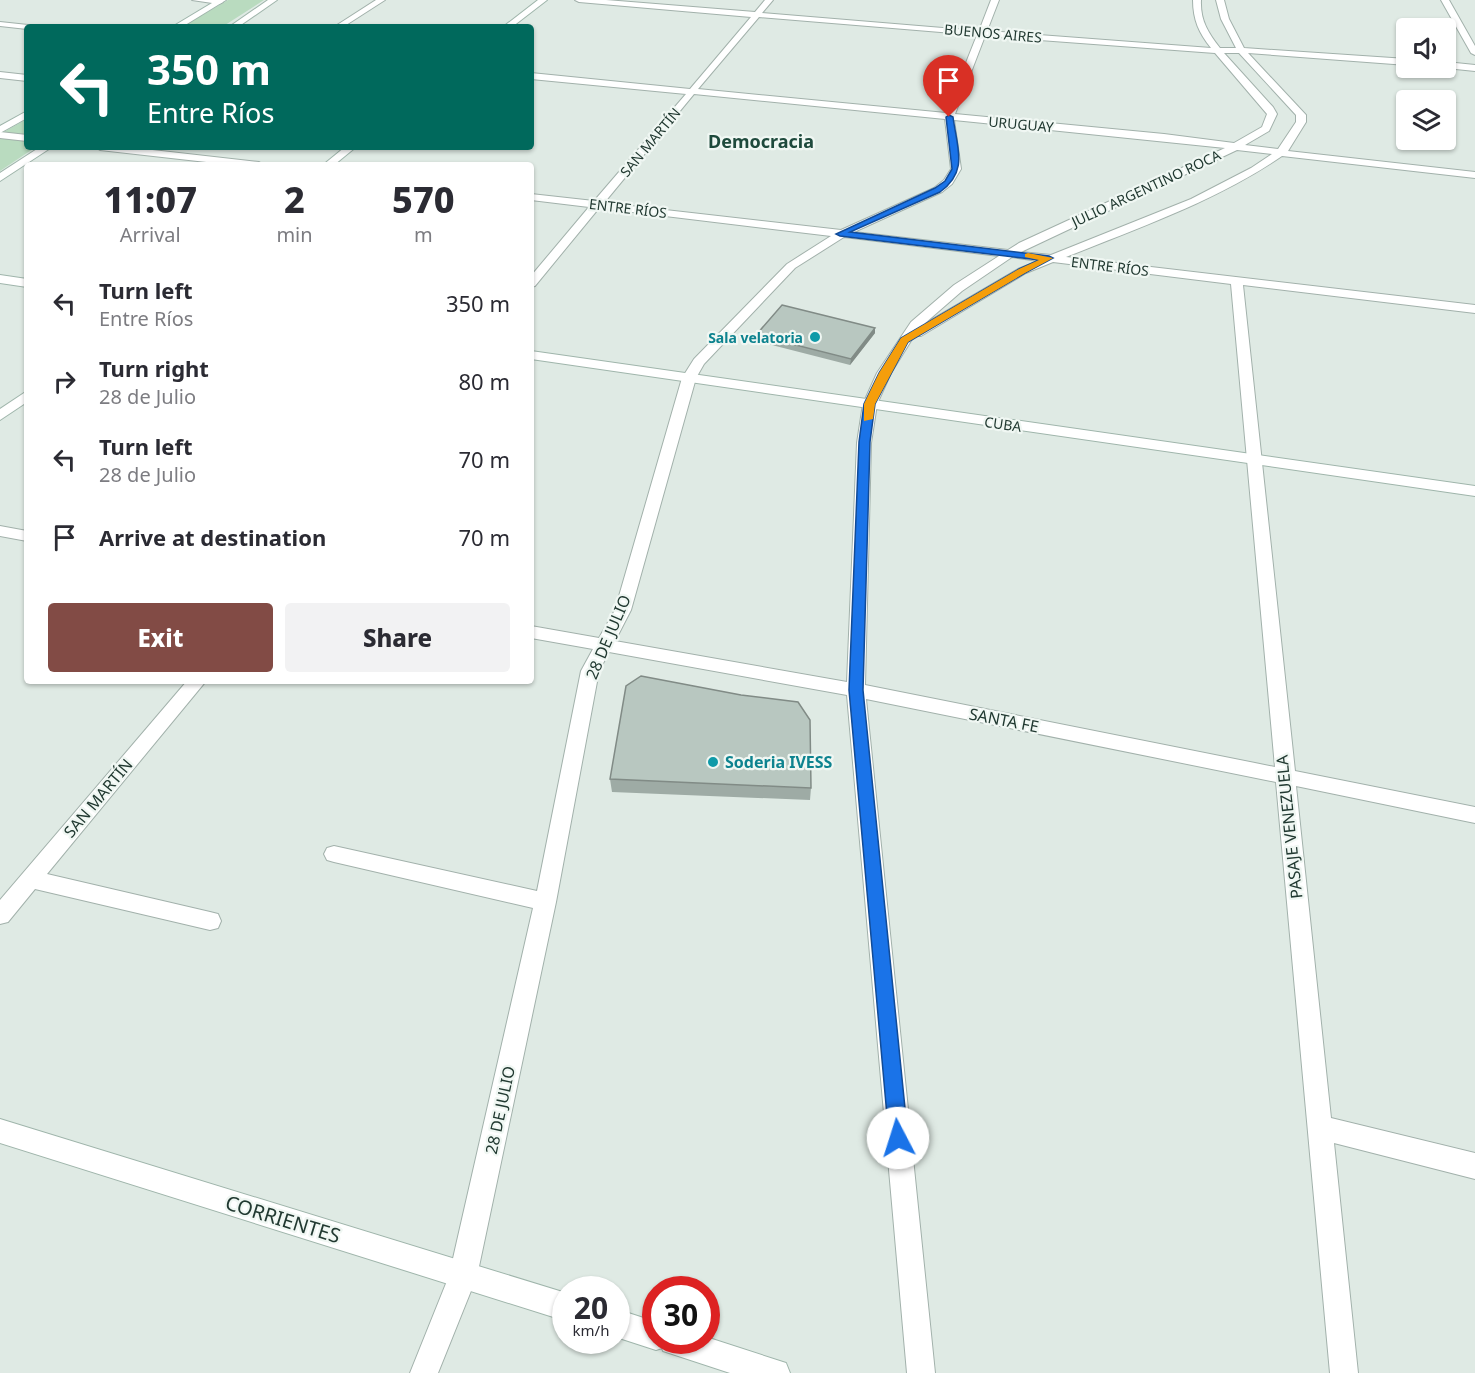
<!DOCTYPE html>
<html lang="en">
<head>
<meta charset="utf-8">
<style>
  body { margin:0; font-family:"Noto Sans",sans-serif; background:#f2f2f3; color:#2b2b33; height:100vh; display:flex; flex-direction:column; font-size:22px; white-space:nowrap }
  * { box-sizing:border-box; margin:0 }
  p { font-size:20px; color:#7c7c81 }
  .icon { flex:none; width:33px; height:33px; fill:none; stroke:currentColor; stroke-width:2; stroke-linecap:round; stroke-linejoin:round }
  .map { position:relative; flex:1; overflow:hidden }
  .details { position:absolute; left:24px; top:162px; width:510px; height:522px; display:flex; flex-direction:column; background:#fff; border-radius:6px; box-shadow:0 2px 4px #0004 }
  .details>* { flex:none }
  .banner { position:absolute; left:24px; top:24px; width:510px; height:126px; border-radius:6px; box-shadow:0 2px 4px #0004; background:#00695c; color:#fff; overflow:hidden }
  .tools { position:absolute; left:1396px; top:18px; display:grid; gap:12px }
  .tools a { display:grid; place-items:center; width:60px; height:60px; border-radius:6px; background:#fff; box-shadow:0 2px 4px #0004; font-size:30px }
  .speed { position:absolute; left:552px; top:1276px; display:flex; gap:12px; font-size:30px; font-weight:700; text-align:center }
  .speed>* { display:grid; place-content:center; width:78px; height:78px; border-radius:50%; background:#fff; box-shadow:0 2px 4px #0004; line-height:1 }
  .speed small { font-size:15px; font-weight:400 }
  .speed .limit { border:9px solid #d22; background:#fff; color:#111 }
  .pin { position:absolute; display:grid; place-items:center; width:51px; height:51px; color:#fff; margin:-62px -26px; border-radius:50% 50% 50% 0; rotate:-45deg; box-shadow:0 0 6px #0007 }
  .pin .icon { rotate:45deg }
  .me { position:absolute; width:66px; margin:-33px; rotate:355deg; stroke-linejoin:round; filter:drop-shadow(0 0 4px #0008) }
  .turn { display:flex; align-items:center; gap:21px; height:126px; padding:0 24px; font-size:27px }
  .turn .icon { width:78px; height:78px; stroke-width:2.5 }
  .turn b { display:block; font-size:42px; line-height:51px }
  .eta { display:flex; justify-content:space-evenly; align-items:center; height:102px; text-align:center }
  .eta b { font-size:36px; font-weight:800; line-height:42px }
  .button { display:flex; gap:12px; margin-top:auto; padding:12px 24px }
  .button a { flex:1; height:69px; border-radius:6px; background:#824b45; color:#fff; font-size:24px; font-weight:800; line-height:69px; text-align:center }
  .button a+a { background:#f2f2f3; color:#2b2b33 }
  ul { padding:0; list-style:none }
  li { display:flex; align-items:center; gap:18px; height:78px; padding:0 24px }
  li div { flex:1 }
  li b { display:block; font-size:22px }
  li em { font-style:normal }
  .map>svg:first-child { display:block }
  .green { fill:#b9dbbf }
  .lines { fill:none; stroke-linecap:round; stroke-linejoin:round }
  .street-casing { stroke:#a2b1ab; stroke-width:2 }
  .secondary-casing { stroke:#9fb5ab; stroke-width:2 }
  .street { fill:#fff; fill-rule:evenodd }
  .secondary { fill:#fff; fill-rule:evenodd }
  .wall { fill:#9eaba5 }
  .shaded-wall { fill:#818b86 }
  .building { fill:#b8c7c0; stroke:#818b86; stroke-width:1.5 }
  .route { fill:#1a73e8; stroke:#114b97; stroke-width:1.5 }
  .slow { fill:#f59e0b }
  .culture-dot { fill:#0f9aa8; stroke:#f0f7f3; stroke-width:2 }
  .labels { text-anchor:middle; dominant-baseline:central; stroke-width:4.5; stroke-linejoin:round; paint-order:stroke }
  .far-street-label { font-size:14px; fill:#213931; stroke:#f0f7f3 }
  .far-culture-label { font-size:14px; font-weight:bold; fill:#0d838f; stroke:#f0f7f3; text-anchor:end }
  .street-label { font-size:16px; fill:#213931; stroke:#f0f7f3 }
  .culture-label { font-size:16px; font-weight:bold; fill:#0d838f; stroke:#f0f7f3; text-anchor:start }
  .far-district-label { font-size:18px; font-weight:bold; fill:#1e4a3c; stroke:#f0f7f3 }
  .near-street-label { font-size:20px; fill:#213931; stroke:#f0f7f3 }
</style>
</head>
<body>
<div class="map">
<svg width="1475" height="1373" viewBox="0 0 1475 1373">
  <rect width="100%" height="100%" fill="#dfeae4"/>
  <path class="green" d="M228,0H264L222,27H182Z
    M27,119V147H36L0,171V134Z"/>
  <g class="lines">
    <defs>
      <path id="street" d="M192,0H220L223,2L219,4Z
        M376,0H385L343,27H334Z
        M575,0H606L755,12L765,0H773L762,13L979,31L991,0H999L987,31L1211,48C1199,33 1193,20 1193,0H1201C1200,20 1208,33 1220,48H1236L1221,19L1216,0H1224L1229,19L1244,48L1407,59V65L1248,53L1306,115V122L1288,151L1475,172V178L1282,156C1216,201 1140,227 1066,257L1475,305V313L1243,285L1295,771L1475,807V823L1296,786L1331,1118L1475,1153V1179L1334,1143L1358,1373H1330L1276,782L866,699L935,1373H907L847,695L609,652L599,671L556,902L477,1276L438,1373H410L449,1276L533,908L334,862L327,860L324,854L327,848L334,846L537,891L581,671L593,649L531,638V626L599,638L615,610L682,378L694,359L787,264L831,236L599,208L535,286L531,287V276L589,207L531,200V194L594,201L686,94L531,79V73L690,89L751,17L579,2ZM759,17L977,35L946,113L698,89ZM985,36L1215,53L1267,114L1262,127L1234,143L1164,134L955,114ZM1224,53H1239L1296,115V122L1278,149L1245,145L1269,131L1277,114L1273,107ZM694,94L945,119L951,169L944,180L934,188L841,230L604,203ZM954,120L1225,148L1019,243L1008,250L854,232L942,192L952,184L961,169ZM1237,150L1272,154L1251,168L1191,199L1051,255L1021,252ZM844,237L999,256L954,285L911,322L877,373L863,404L857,443L847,682L615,641L631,610L696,378L704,364L795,268ZM1012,257L1038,261L1018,269L924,324L962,291ZM1053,262L1231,284L1275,767L865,685L871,443L877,404L891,373L914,336H921L1026,273Z
        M1441,0H1449L1475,46V55L1471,53Z
        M0,22L28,25L32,27H27V29L0,26Z
        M1446,62L1475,65V71L1446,68Z
        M0,72L27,75V81L0,78Z
        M0,132L27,135V141L0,138Z
        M95,147H126L259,162L264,165H233L100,150Z
        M0,526L27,531V541L0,536Z
        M187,681H206L47,874L210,912L218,914L221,921L218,928L210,930L35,889L8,922L0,924V900Z"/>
      <path id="secondary" d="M217,0H226L182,27H172Z
        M268,0H277L238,27H229Z
        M538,0H547L512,27H503Z
        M27,111V118L0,133V126Z
        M40,147H52L0,181V173Z
        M345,147H356L334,165H323Z
        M0,275L27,279V287L0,283Z
        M531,351L1475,486V496L531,359Z
        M27,391V402L0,420V409Z
        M0,1119L566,1293V1321L0,1143Z
        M616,1309L656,1322V1341H706V1337L786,1363L790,1373H730L663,1351L662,1348L656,1350L616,1337Z"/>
    </defs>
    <use href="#street" class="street-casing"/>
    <use href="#secondary" class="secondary-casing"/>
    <use href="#street" class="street"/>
    <use href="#secondary" class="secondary"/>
  </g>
  <path class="wall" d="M875,333L850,365L756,341V335Z
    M610,779L811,788L810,800L612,792Z"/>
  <path class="shaded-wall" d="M875,328V333L850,365L851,359Z"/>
  <path class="building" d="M782,305L875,328L851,359L756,335Z
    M641,676L741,695L798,702L810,720L811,788L610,779L626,686Z"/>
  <path class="route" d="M949,115L953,117C957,148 969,171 940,192L850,232L1049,256L1053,258L1025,273L908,342L875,404L870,442L863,690L908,1138L905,1144L898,1147L892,1144L889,1138L849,690L859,442L864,404L879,373L901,338L1019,269L1039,260L840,236L836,234L935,188L945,181L952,169L946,117Z"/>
  <path class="slow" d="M1028,253L1053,258L1025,273L908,342L875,404L873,419L864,421V404L879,373L901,338L1019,269L1039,260L1025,257V254Z"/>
  <g class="culture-dot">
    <circle cx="815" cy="337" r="6"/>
    <circle cx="713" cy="762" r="6"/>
  </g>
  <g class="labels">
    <g class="far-street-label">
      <text transform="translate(993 33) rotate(5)">BUENOS AIRES</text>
      <text transform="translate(1021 124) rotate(5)">URUGUAY</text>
      <text transform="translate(650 142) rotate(-50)">SAN MARTÍN</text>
      <text transform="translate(1146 188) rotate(-25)">JULIO ARGENTINO ROCA</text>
      <text transform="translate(628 208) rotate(7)">ENTRE RÍOS</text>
      <text transform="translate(1110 266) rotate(7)">ENTRE RÍOS</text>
      <text transform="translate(1003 424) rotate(8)">CUBA</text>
    </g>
    <g class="far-culture-label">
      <text x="803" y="337">Sala velatoria</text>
    </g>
    <g class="street-label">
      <text transform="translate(608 637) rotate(-67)">28 DE JULIO</text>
      <text transform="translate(1004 720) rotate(11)">SANTA FE</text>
      <text transform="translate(98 798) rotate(-50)">SAN MARTÍN</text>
      <text transform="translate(1289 827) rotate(-96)">PASAJE VENEZUELA</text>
      <text transform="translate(500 1110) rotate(-78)">28 DE JULIO</text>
    </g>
    <g class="culture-label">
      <text x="725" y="762">Soderia IVESS</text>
    </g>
    <g class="far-district-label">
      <text x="761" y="141">Democracia</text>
    </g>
    <g class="near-street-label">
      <text transform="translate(283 1219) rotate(17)">CORRIENTES</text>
    </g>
  </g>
</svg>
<div class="tools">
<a><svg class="icon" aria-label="sound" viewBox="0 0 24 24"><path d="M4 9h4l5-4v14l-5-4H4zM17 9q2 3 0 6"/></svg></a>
<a><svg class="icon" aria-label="layers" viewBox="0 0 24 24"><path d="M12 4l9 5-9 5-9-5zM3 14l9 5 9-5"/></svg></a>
</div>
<div class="speed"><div>20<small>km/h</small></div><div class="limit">30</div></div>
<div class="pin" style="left:949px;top:117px;background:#d93025"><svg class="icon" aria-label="arrive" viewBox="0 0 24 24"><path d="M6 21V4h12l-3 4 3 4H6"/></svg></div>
<svg class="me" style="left:898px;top:1138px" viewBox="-20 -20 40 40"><circle r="19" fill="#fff"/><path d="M0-13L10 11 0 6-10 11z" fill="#1a73e8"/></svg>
<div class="banner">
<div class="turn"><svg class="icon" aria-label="left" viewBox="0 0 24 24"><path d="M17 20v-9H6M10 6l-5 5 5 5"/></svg><div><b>350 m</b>Entre Ríos</div></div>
</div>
<section class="details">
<div class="eta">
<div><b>11:07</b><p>Arrival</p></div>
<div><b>2</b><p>min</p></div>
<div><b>570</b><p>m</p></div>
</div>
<ul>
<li><svg class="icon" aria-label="left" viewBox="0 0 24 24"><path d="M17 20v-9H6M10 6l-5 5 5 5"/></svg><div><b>Turn left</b><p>Entre Ríos</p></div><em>350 m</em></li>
<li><svg class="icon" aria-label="right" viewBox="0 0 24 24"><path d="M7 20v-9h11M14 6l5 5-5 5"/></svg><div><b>Turn right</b><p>28 de Julio</p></div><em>80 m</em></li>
<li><svg class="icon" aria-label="left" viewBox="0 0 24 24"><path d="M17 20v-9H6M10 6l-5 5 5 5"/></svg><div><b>Turn left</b><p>28 de Julio</p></div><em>70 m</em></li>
<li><svg class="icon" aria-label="arrive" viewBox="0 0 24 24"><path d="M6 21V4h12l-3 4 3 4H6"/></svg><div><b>Arrive at destination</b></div><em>70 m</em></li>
</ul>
<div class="button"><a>Exit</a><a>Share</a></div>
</section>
</div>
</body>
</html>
